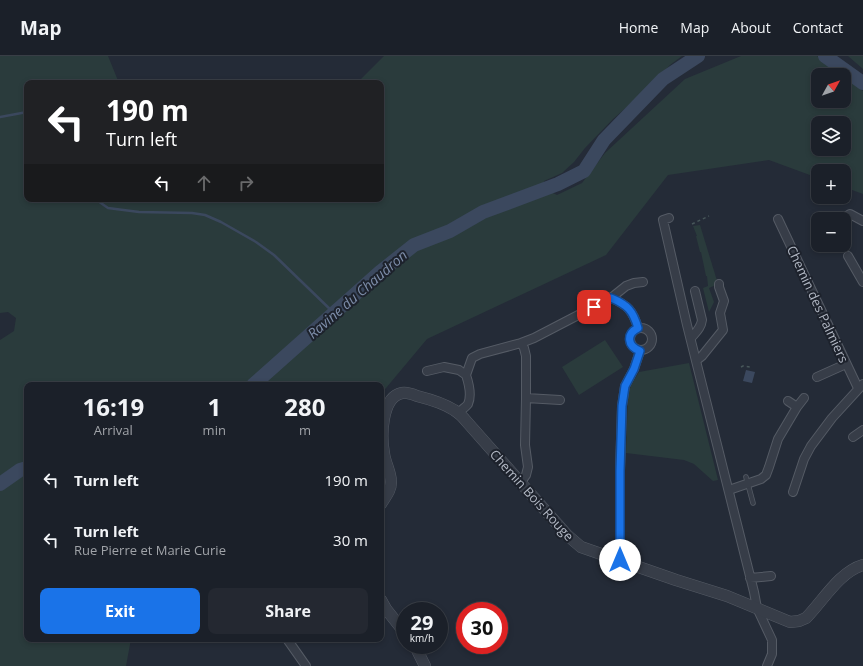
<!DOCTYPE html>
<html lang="en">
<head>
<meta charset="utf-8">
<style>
  body { margin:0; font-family:"Open Sans",sans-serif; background:#242831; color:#f1f3f6; height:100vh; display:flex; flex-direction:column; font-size:15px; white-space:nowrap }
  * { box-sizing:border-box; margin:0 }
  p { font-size:13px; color:#a0a3a8 }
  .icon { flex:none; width:22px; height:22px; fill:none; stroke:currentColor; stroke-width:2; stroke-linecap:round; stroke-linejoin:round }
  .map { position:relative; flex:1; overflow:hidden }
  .drawer { position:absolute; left:24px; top:326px; width:360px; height:260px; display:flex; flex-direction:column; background:#1b2029; border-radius:8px; box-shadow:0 2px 6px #0003,0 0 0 1px #393e46 }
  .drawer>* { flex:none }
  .banner { position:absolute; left:24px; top:24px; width:360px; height:122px; border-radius:8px; box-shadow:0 2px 6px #0003,0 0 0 1px #393e46; background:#202124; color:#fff; overflow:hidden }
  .needle { width:26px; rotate:50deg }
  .controls { position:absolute; left:811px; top:12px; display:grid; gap:8px }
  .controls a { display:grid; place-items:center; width:40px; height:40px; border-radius:8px; background:#1b2029; box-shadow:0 2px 6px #0003,0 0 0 1px #393e46; font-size:20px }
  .speed { position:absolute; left:396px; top:546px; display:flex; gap:8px; font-size:20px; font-weight:700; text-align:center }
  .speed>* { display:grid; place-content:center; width:52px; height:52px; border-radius:50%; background:#1b2029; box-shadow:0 2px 6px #0003,0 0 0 1px #393e46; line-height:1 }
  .speed small { font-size:10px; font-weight:400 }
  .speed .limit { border:6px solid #d22; background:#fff; color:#111 }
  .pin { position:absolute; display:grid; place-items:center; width:34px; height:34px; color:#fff; margin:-17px; border-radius:8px; box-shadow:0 2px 6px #0006 }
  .me { position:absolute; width:44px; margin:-22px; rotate:0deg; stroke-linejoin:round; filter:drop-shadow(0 0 3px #0008) }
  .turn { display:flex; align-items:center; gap:14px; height:84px; padding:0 16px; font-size:18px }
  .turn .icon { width:52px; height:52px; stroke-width:2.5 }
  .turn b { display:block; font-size:28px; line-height:34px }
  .lanes { display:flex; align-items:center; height:38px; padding:0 16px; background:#0003; justify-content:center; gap:20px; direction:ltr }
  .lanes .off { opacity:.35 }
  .eta { display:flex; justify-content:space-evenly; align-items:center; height:68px; text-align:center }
  .eta b { font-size:24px; font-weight:700; line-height:28px }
  .primary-button { display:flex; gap:8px; margin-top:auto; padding:8px 16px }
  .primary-button a { flex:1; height:46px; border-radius:8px; background:#1a73e8; color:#fff; font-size:16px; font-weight:700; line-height:46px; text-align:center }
  .primary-button a+a { background:#242831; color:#f1f3f6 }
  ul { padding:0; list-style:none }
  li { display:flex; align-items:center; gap:12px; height:60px; padding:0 16px }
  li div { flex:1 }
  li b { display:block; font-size:15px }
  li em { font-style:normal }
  header { display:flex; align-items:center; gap:24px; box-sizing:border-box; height:56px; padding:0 20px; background:#1b2029; border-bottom:1px solid #393e46 }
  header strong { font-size:19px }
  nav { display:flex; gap:22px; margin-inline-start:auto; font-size:14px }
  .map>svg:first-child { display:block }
  .green { fill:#2a3b3c; fill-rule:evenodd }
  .water { fill:#3b485e }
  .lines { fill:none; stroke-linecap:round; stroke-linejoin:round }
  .stream { stroke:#3b485e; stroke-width:2.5 }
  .river { stroke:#3b485e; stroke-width:14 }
  .service-casing { stroke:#555b65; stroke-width:5.5 }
  .minor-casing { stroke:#555b65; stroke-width:10 }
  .tertiary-casing { stroke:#555b65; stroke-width:12 }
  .path { stroke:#475659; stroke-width:1.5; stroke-dasharray:3 3; stroke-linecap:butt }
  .service { stroke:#373d48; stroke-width:4 }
  .minor { stroke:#373d48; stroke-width:8 }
  .tertiary { stroke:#373d48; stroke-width:11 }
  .route-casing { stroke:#114b97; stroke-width:10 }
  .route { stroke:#1a73e8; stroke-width:7 }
  .labels { text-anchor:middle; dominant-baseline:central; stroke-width:4; stroke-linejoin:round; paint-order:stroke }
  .street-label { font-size:13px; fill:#b2b8c4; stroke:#1d222c }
  .water-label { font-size:14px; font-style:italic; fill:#7d8da9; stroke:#1d222c }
</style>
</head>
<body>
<header>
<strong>Map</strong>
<nav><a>Home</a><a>Map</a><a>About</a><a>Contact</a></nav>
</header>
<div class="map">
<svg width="863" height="610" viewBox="0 0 863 610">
  <rect width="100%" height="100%" fill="#242b37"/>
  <path class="green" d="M0,0H108L119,27H27V143H381V27H357L384,0H682L670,9L645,35L613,63L585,92L574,106L562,117L544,125L545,133L557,139L582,127L605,97L685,23L741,0H817L842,19H818V45H844V21L863,35V138L844,131V115H818V122L769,104L668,119L606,199L427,283L381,338V329H27V583H131L126,610H0V284L14,275L16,262L8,256L0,257ZM818,67H844V93H818Z
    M848,0H863V13Z
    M700,169L718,228L709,232L714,246L709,256L703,232L708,230L707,220H706L701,196H700L696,180H697L693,170Z
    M605,284L623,311L579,339L562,311Z
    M689,307L718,424L713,425L694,408L684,404L626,397L628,340L631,329L639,316Z"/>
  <path class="water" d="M746,314L755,316L752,327L743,325Z"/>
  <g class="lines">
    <path class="stream" d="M0,61L27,56
      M98,143V145L108,152L139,156L192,157L205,159L221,166L256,186L274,199L334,257"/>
    <path class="river" d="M825,0L863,27
      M253,329L380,216L414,189L450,175L483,156L558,128L584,115L604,84L663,23L698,0
      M0,428L20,414L27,412"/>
    <defs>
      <path id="service" d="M746,421L753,447"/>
      <path id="minor" d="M669,162L663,164L687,269L754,536L757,552L772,584V598L767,610
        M778,163L858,332
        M842,163L850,158L863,165
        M848,200L863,226
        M611,242C628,249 633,255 638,272
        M630 283a11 11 0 1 1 22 0a11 11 0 1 1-22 0Z
        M691,282C696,276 701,272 702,264L695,235
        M697,304L702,300L723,274L720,257L724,245L719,231V228
        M427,315L444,311L459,314L466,319
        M817,321L846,308
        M526,342L560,344
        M788,345L797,351
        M458,357C461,354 466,351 468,348C472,339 469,328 466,319L472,302L480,298L521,287L534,282L611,242L626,230L634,227L643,226
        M853,381L863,374
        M521,426L526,419L528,411L525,389L526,342V300L524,292L521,287
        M729,434L761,423L766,419L769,411L778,383L797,351L804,342
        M793,436L804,403L811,390L832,362L863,328
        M620,504V415L622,350L625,330L634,313L640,295
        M750,522L771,520
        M287,583L306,610"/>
      <path id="tertiary" d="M381,448C385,441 391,435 391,426C391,416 385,407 384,397C381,381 381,341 402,337C407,336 412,338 417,340C429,343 443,347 454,354C459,357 463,361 467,366L567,479L581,491L676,524L727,540L790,566L799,565L806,562C823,545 839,516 863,509
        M381,544L386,553L405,577
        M414,589L417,594L425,610"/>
    </defs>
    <use href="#service" class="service-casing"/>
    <use href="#minor" class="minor-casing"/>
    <use href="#tertiary" class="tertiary-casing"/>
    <path class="path" d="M692,168L709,160
      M741,311L743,310L750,311"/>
    <use href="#service" class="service"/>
    <use href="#minor" class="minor"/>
    <use href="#tertiary" class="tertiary"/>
  </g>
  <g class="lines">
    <defs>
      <path id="route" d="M594,251L611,242C628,249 633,255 638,272C626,278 627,290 640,295L634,313L625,330L622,350L620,415V504"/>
    </defs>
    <use href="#route" class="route-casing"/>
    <use href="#route" class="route"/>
  </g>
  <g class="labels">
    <g class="street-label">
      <text transform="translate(818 248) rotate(65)">Chemin des Palmiers</text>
      <text transform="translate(532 439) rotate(48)">Chemin Bois Rouge</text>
    </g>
    <g class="water-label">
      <text transform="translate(357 238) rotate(-41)">Ravine du Chaudron</text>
    </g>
  </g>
</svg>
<div class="controls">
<a><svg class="needle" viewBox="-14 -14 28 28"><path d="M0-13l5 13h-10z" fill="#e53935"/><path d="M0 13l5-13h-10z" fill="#a0a3a8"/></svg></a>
<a><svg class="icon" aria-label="layers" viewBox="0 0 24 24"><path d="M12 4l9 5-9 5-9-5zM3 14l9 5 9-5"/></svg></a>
<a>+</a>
<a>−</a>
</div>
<div class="speed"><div>29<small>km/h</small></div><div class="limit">30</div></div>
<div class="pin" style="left:594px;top:251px;background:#d93025"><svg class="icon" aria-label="arrive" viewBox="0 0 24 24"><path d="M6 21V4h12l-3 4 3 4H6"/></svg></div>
<svg class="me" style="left:620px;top:504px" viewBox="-20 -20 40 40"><circle r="19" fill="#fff"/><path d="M0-13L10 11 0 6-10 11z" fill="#1a73e8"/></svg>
<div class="banner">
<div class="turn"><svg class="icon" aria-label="left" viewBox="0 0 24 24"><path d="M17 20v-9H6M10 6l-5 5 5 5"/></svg><div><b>190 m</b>Turn left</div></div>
<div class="lanes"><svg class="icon" aria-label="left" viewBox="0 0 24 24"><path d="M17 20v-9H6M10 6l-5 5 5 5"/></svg><svg class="icon off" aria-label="ahead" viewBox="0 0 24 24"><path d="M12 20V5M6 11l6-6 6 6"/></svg><svg class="icon off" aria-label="right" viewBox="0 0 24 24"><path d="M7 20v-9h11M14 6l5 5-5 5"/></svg></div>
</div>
<section class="drawer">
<div class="eta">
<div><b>16:19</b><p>Arrival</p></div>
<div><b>1</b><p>min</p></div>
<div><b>280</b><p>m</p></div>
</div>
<ul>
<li><svg class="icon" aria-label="left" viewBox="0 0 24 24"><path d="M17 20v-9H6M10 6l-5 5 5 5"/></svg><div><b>Turn left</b></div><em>190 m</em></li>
<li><svg class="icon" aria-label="left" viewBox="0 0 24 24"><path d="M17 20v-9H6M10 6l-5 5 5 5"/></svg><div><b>Turn left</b><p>Rue Pierre et Marie Curie</p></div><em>30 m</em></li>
</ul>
<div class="primary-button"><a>Exit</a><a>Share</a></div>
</section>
</div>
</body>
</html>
